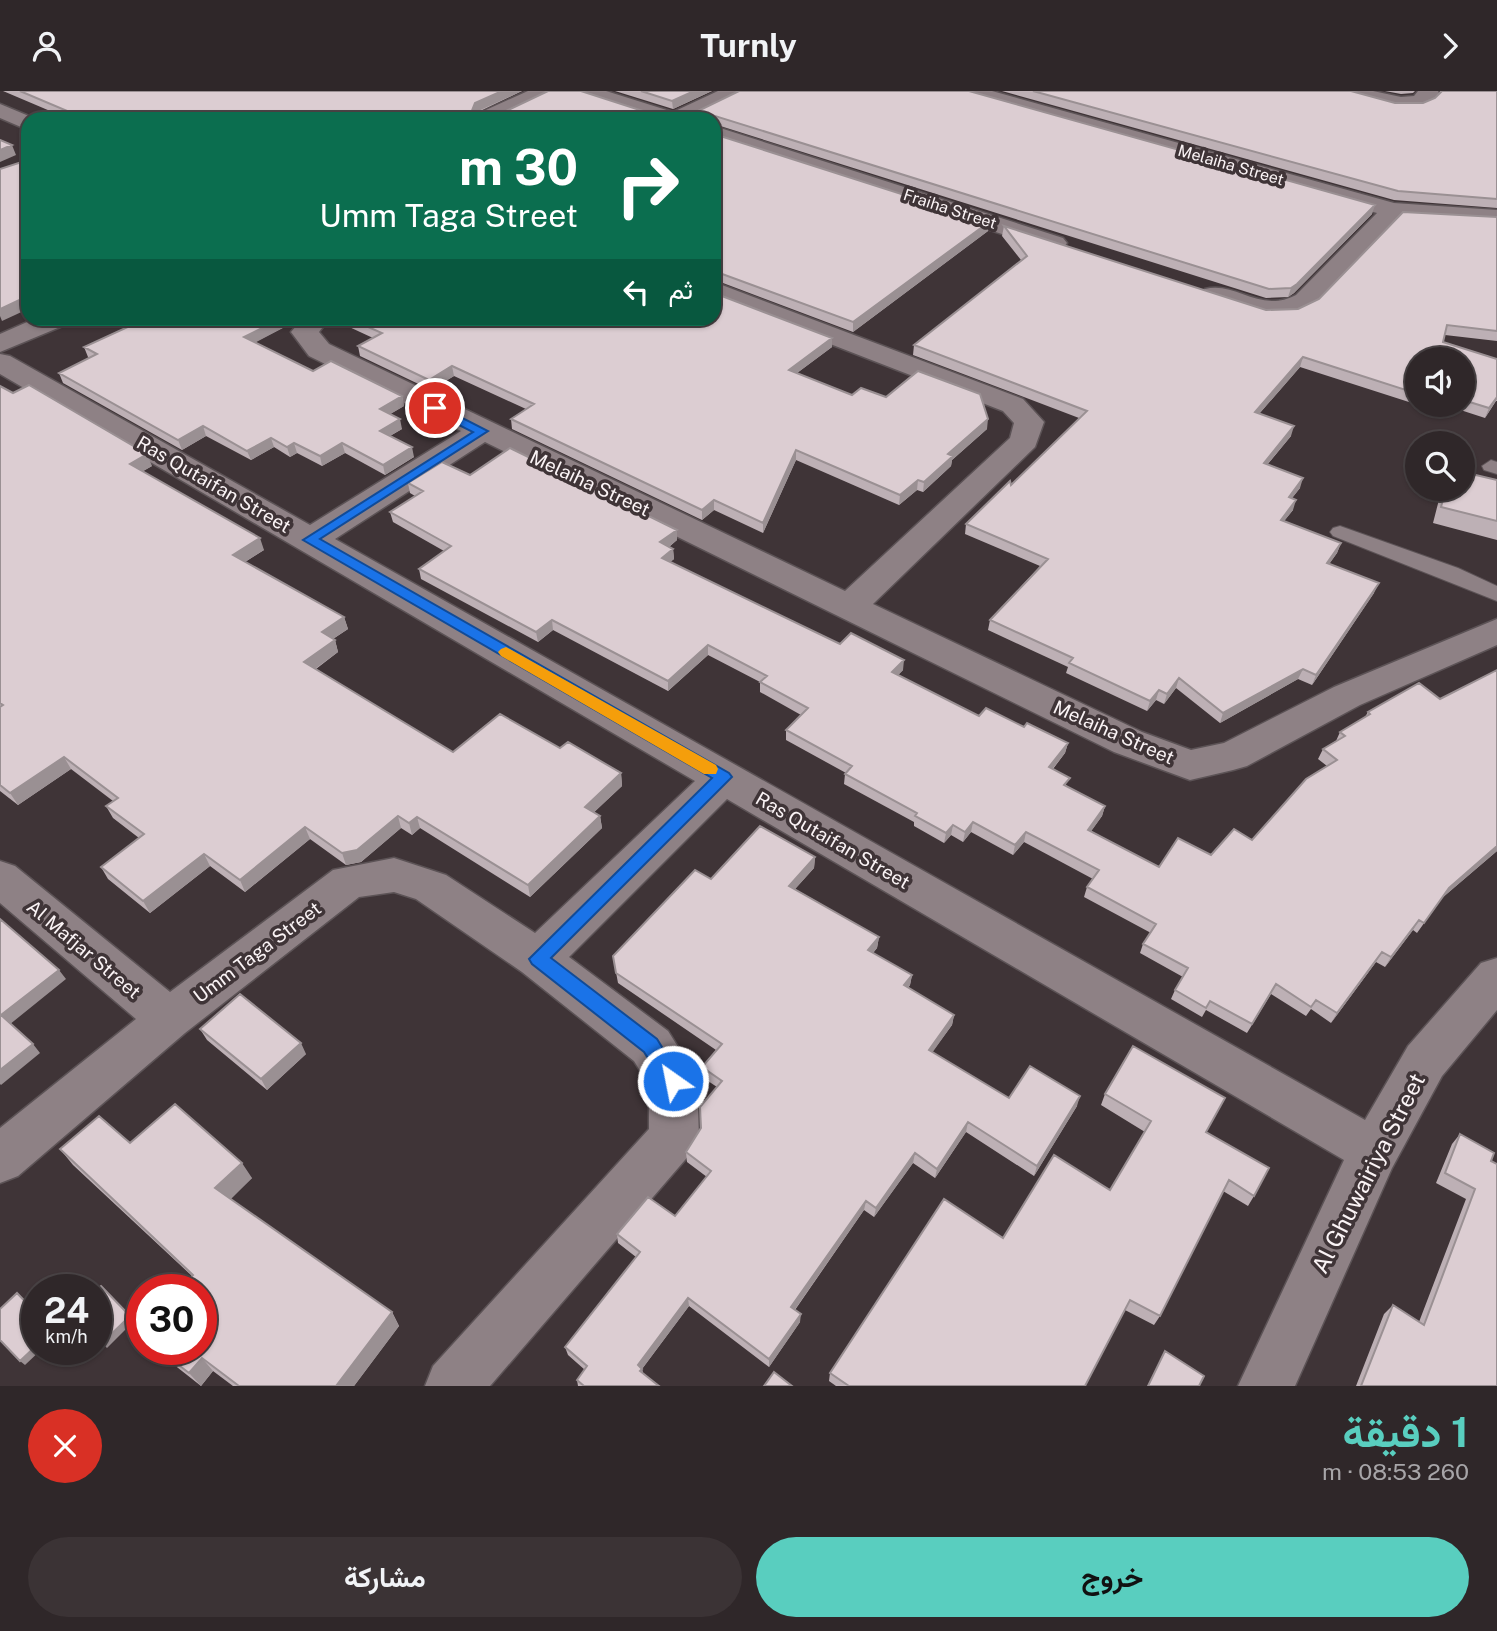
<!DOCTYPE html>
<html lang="ar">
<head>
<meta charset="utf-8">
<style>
  body { margin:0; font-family:"Public Sans",Vazirmatn,sans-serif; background:#3b3335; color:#f1f3f6; direction:rtl; height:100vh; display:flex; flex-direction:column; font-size:26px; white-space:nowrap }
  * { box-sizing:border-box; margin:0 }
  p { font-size:23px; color:#a7a5a8 }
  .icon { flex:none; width:38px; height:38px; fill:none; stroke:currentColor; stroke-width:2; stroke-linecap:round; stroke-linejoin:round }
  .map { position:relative; height:1295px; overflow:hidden; direction:ltr }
  .side { display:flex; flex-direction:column; background:#2f2729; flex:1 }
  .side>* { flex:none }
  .banner { position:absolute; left:21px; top:21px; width:700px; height:214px; border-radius:21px; box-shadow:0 2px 5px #0004,0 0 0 2px #4a4446; direction:rtl; background:#0b6e4f; color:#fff; overflow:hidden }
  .buttons { position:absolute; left:1405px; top:256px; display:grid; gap:14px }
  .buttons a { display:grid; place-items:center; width:70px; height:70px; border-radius:50%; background:#2f2729; box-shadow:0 2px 5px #0004,0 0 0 2px #4a4446; font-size:35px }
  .speed { position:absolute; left:21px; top:1183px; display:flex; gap:14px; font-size:35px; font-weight:700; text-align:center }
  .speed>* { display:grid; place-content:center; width:91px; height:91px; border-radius:50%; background:#2f2729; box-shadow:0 2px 5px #0004,0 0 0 2px #4a4446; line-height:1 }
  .speed small { font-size:18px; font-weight:400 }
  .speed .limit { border:10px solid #d22; background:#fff; color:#111 }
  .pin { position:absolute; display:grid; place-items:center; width:60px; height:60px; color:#fff; margin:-30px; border:4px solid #fff; border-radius:50%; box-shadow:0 2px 7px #0007 }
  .me { position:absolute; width:77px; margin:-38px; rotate:327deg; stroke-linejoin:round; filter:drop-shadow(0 0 5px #0008) }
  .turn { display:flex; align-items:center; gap:24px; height:147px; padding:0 28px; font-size:32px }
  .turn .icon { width:91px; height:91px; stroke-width:2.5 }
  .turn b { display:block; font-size:49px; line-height:60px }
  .then { display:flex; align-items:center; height:66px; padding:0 28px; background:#0003; gap:14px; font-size:26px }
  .round { display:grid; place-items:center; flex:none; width:74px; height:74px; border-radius:37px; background:#3b3335 }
  .head { display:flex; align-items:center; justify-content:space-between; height:119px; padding:0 28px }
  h1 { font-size:42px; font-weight:700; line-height:52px; color:#59cebf }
  .primary-button { display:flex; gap:14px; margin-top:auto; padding:14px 28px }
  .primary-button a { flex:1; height:80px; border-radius:42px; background:#59cebf; color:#111; font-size:28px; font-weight:700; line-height:80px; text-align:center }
  .primary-button a+a { background:#3b3335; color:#f1f3f6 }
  header { display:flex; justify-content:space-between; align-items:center; height:91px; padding:0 28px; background:#2f2729; font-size:32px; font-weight:700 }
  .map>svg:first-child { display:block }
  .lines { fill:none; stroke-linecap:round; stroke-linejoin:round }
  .service-casing { stroke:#5c5356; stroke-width:2 }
  .minor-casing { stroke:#5c5356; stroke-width:3 }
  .service { fill:#8e8185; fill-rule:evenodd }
  .minor { fill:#8e8185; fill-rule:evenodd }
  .wall { fill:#bdb0b5; fill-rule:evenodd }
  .shaded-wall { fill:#9a9093 }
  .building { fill:#dccdd2; stroke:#9a9093; stroke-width:2 }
  .route { fill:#1a73e8; stroke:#114b97; stroke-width:2 }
  .slow { fill:#f59e0b }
  .labels { text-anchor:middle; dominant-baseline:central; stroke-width:7; stroke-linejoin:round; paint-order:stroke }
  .far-street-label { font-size:16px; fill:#faf3f5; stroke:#3f3437 }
  .street-label { font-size:19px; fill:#faf3f5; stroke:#3f3437 }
  .near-street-label { font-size:23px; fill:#faf3f5; stroke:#3f3437 }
</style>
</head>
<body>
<header><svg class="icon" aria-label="forward" viewBox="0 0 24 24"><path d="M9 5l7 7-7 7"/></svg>Turnly<svg class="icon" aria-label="person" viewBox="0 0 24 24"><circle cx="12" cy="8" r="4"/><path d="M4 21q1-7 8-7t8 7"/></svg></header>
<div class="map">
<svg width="1497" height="1295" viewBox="0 0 1497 1295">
  <rect width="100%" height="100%" fill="#3f3437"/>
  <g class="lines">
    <defs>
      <path id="service" d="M1491,369L1497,371V383L1484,379L1482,375Z
        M1340,435L1458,477L1497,495V510L1333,445L1330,441L1333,437Z"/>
      <path id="minor" d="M528,0H555L552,4L502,28H474L477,23Z
        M574,0H606L673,21L718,0H745L742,4L694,28H650L577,4Z
        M959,0H992L1394,112L1497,119V133L1399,127L1314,216L1304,221L1283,227L1260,226L1205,210L1201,204L1205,198C1236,190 1260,223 1296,204L1377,122L962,4Z
        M1339,0H1373L1401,6L1414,5L1418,0H1438L1440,4C1418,33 1369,12 1342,4Z
        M0,13L36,28H28V39L0,27Z
        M714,35L1063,147L1067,152L1063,157L1054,160L1045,157L714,49Z
        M714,191L1023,308L1044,331L1035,356L873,513L1142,641L1191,659L1224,652L1334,596L1497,528V554L1360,614L1247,675L1233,679L1190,689L1114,661L485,351L335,448L1365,1029L1408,955L1481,872L1497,867V919L1442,985L1392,1077L1295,1295H1238L1344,1069L727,708L569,866L668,940L690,975L697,990L699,1046L691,1062L490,1295H425L433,1275L649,1038V994L634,970L522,881L416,808L394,801L359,806L185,942L18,1085L0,1092V1037L136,928L0,812V770L15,775L170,901L333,779L394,767L446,784L535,842L695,690L0,283V263L10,265L310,434L461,340L309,265L291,241L302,228H329L319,241L329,253L845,500L1010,347L1014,332L1003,320L714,208Z
        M34,228H69L65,234L0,261V243Z"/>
    </defs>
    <use href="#service" class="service-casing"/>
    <use href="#minor" class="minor-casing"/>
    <use href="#service" class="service"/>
    <use href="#minor" class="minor"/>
  </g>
  <path class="wall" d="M3,0H522L476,22H694L1372,123L1294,202L1288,206L1266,207L714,33V28H69Z
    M615,0H712L673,18Z
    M1002,0H1351L1395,12H1423L1435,7L1440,1V0H1497V117L1394,109Z
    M1385,0H1415L1413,2L1401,3Z
    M714,43L988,140L853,241L715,189H714Z
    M1497,126V250L1445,244L1443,251L1497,268V310H1496L1485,327L1445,314L1440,321L1300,276L1259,323L1291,345L1267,374L1300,397L1292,407L1293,419L1284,430L1341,452L1337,462L1329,473L1374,502L1312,594L1298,588L1220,632L1176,597L1164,613L1156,609L1147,620L1066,582L1068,576L988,539L990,529L1040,475L965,443L966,433L1011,394L1079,327L913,264L914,254L1021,169L1002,145L1004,135L1266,219L1298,218ZM1418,268H1463V313H1418Z
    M145,228H300L255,251L313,280L402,305L404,315L390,323L402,338L390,345L414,366L385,384L345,362L322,375L297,362L290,366L274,356L251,369L206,345L182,359L63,292L59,282L90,267L88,266L84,256Z
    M332,228H714L832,247V256L797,282L852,304L886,306L987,338L952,369L951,375L923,401L917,399L899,414L796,369L763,442L714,419L702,429L512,338L511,328L526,318L454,285L431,299L360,265L358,255L373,247Z
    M0,295L152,375L143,380L264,459L245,471L344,526L348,538L333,548L335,549L338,561L316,578L453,661L560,657L621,682L622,695L594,721L600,725L602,737L530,806L420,737L412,744L401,737L361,771L346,774L310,748L245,801L210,775L150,822L108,788L101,776L139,747L113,727L106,715L113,710L71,678L18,714L0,700Z
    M470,384L677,449L669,456L673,458L674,468L670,471L840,553L903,579L898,584L979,625L1024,636L1068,652L1065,662L1053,678L1068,696L1105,715L1102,725L1091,740L1159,776L1211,764L1252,749L1327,675L1318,668L1323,658L1336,650L1340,641L1365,626L1368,621L1440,608L1497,579V760L1442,807L1417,842L1413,839L1385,876L1376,871L1331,932L1311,918L1306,925L1271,903L1247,942L1206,919L1202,926L1171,908L1175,899L1183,886L1140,862L1143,853L1151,842L1084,806L1087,796L1093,788L1024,751L1013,764L971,741L963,751L951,744L944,752L914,735V731L844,693L845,683L846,682L786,649V639L801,624L760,601V591L708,564L668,600L553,539L538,551L421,488L419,478L444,460L393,431L390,421L415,405L410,402L408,392Z
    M1497,389V449L1433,432L1442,397H1463Z
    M815,766L814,777L795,798L879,846L877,857L873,862L912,884L910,894L908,897L954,924L952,934L932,961L1009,1007L1077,1015L1034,1085L966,1041L935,1087L913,1072L874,1126L864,1119L795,1219L800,1231L769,1276L689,1215L642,1278L643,1282L659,1295H578L577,1289L585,1279L568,1264L565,1256L636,1166L618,1152L617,1143L675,1125L707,1086L687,1071L686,1061L701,1037L717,996L702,986V976L716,959L618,892L613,865L711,788Z
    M200,938L306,963L267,999L207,949Z
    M1105,1003L1206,1041L1254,1105L1248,1115L1223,1100L1160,1225L1154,1234L1125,1219L1085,1295H836L829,1290L830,1282L1003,1147L1110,1099L1145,1041L1101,1014Z
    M1460,1043L1491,1070L1497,1295H1356L1384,1223L1393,1214L1419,1231L1466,1108L1436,1092L1452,1053Z
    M130,1052L252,1087L230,1108L392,1221L399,1235L354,1295H233L213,1280L201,1295L154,1258H201L192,1185L73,1074L60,1058Z"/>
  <path class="shaded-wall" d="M502,0H522L476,21L473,28L471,22L475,12Z
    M694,0H712L673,18L672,10Z
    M12,54L16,64L0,71V59Z
    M1375,114L1372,123L1294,202L1288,206L1291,197Z
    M989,131L988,140L853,241V231Z
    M28,198V218L2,230L0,225V218L23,200Z
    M280,228H300L247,256L244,246Z
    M832,247V256L789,288V279Z
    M1303,266L1300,276L1252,331L1255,321Z
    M452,275L454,285L431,299L429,289Z
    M402,305L404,315L382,328L380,318Z
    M1497,306V308L1485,327L1489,317Z
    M400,328L402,338L383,349L380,340Z
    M988,328L987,338L952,369L951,375L923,401L924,391L948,363Z
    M203,335L206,345L182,359L178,349Z
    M1294,335L1291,345L1260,382L1264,372Z
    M271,347L274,356L251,369L247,360Z
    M294,352L297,362L290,366L287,356Z
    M342,352L345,362L322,375L320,365Z
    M412,356L414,366L385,384L383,374Z
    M796,359V369L763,442V432Z
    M147,363L152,375L135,385L130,373Z
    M1303,387L1300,397L1285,416L1289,406Z
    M918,389L917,399L899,414L900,404Z
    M714,409V419L702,429V419Z
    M1296,409L1293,419L1277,439L1281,429Z
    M677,439V449L661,462L660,451Z
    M260,447L264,459L237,476L233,464Z
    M1341,452L1337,462L1323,482L1327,472Z
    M673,458L674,468L663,477L662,467Z
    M1379,492L1374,502L1312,594L1316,584Z
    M344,526L348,538L325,553L322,541Z
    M552,529L553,539L538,551L536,541Z
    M335,549L338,561L308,583L304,571Z
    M708,554V564L668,600V590Z
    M904,569L903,579L891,591L892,581Z
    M1303,578L1298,588L1220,632L1223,622Z
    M1179,587L1176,597L1164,613L1167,603Z
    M1159,599L1156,609L1147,620L1150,610Z
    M1068,652L1065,662L1046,686L1049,676Z
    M64,666L71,678L18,714L10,702Z
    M621,682L622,695L587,728L585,716Z
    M1105,715L1102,725L1085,749L1088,739Z
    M398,725L401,737L361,771L346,774L342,762Z
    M600,725L602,737L530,806L528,794Z
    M417,726L420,737L412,744L409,732Z
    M973,731L971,741L963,751L965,741Z
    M953,734L951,744L944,752L946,742Z
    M305,736L310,748L245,801L240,789Z
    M1026,741L1024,751L1013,764L1015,754Z
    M1497,755V760L1442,807L1417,842L1449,797Z
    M204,763L210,775L150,822L143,810Z
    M815,766L814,777L788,806L789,795Z
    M1419,829L1413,839L1385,876L1391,866Z
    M879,846L877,857L867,869L868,859Z
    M1382,861L1376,871L1331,932L1337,922Z
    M59,879L66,888L9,934L1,924Z
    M912,884L910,894L902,905L904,894Z
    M954,924L952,934L927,969L929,959Z
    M301,952L306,963L267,999L261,988Z
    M33,953L40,962L1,994L0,993V979Z
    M1080,1005L1077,1015L1034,1085L1037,1075Z
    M968,1031L966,1041L935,1087L937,1078Z
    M915,1062L913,1072L874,1126L876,1117Z
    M242,1072L252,1087L226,1113L215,1097Z
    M866,1110L864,1119L791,1224V1216Z
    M688,1207L689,1215L642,1278L644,1285L638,1274Z
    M392,1221L399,1235L354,1295H336Z
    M801,1223L800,1231L769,1276V1268Z
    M130,1225L134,1230L107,1257L102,1252Z
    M37,1254V1258H42L25,1274L20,1270Z
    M202,1267L213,1280L201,1295L189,1282Z"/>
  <path class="building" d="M20,0H502L475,12L471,22H502L548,0H581L649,22H694L739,0H969L1375,114L1297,193L1291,197L1269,198L712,24V28H86Z
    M641,0H694L672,10Z
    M1033,0H1351L1395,12H1423L1435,7L1442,0H1497V108L1398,100Z
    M714,43L989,131L853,231L714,180Z
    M0,49L12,54L0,59Z
    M27,61H28V198L23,200L28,203V205L0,218V78L25,70Z
    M1403,121L1497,126V240L1447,234L1443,251L1497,268V306L1489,317L1463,309V268H1418V303L1303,266L1255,321L1294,335L1264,372L1303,387L1289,406L1296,409L1281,429L1341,452L1327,472L1379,492L1316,584L1303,578L1223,622L1179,587L1167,603L1159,599L1150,610L1069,572L1073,567L990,529L1048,468L966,433L1010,390L1011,394L1087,320L914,254L1027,165L1004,135L1266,219L1298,218L1319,208Z
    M714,202L832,247L789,279L852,304L861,297L886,306L918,280L980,303L988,328L948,363L953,365L924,391L918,389L900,404L796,359L763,432L714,409L702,419L511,328L534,313L452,275L429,289L358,255L382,242L350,228H714Z
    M145,228H280L244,246L313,280L331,270L402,305L380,318L400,328L380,340L412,356L383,374L342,352L320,365L294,352L287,356L271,347L247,360L203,335L178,349L59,282L97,263L84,256Z
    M29,294L147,363L130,373L260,447L233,464L344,526L322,541L335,549L304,571L453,661L500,623L560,657L568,651L621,682L585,716L600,725L528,794L417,726L409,732L398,725L357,759L342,762L305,736L240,789L204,763L143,810L101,776L144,743L106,715L118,707L64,666L10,702L0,694V616L3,614L0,612V295L13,302Z
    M510,357L677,439L660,451L673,458L662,467L840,553L851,542L904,569L892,581L979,625L986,617L1024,636L1027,632L1068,652L1049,676L1070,687L1064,694L1105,715L1088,739L1159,776L1178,747L1211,764L1234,738L1252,749L1306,688L1337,669L1323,658L1345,645L1340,641L1370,623L1368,621L1419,592L1440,608L1497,579V755L1449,797L1424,832L1419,829L1391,866L1382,861L1337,922L1316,909L1311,916L1276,893L1252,933L1210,910L1206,917L1175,899L1188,877L1143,853L1156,833L1087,796L1099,779L1026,741L1015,754L973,731L965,741L953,734L946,742L915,725L917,722L845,683L852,675L786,639L808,617L760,591L767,585L708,554L668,590L552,529L536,541L419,478L451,455L390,421L423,400L408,392L442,371L470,384Z
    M1463,381L1497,389V430L1441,416L1446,397H1463Z
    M760,735L815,766L789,795L879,846L868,859L912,884L904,894L954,924L929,959L1009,1007L1030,975L1080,1005L1037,1075L968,1031L937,1078L915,1062L876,1117L866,1110L791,1216L801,1223L769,1268L688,1207L638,1274L642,1278L640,1280L659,1295H584L577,1289L587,1275L565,1256L640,1161L617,1143L648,1106L675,1125L711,1080L686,1061L701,1037L700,1016L722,990L702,976L722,953L616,882L613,865L695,779L711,788Z
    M0,828L59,879L1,924L33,953L0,979Z
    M240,903L301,952L261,988L200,938Z
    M1133,955L1225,1007L1206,1041L1269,1077L1254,1105L1229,1089L1160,1225L1130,1209L1085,1295H849L830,1282L944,1108L1003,1147L1054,1064L1110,1099L1151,1030L1105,1003Z
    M175,1013L242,1072L215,1097L392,1221L336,1295H239L202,1267L189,1282L158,1258H201V1199H180L193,1184L60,1058L99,1025L130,1052Z
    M1460,1043L1494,1062L1491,1070L1497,1073V1295H1361L1393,1214L1424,1234L1475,1098L1445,1082Z
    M101,1195L130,1225L102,1252L96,1246V1199Z
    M17,1202L37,1223V1254L20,1270L0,1249V1218Z
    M1165,1260L1204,1285L1199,1295H1148Z
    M774,1281L792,1295H764Z"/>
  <path class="route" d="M435,313L488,340L320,448L729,682L732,686L551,867L657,948L683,990L680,996L673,999L666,996L644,961L532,873L529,868L712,687L303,449L473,341L431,320L429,317Z"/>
  <path class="slow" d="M506,556L716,674L718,678L716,683H704L501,565L498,561L501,558Z"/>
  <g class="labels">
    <g class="far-street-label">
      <text transform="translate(1231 74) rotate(16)">Melaiha Street</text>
      <text transform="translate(950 118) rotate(18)">Fraiha Street</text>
    </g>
    <g class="street-label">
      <text transform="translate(590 392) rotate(25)">Melaiha Street</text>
      <text transform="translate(214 393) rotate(30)">Ras Qutaifan Street</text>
      <text transform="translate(1114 641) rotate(24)">Melaiha Street</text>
      <text transform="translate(833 749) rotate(30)">Ras Qutaifan Street</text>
      <text transform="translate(84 858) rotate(40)">Al Mafjar Street</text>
      <text transform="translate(257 861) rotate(-37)">Umm Taga Street</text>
    </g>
    <g class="near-street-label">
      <text transform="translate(1368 1082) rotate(-63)">Al Ghuwairiya Street</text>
    </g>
  </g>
</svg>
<div class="buttons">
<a><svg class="icon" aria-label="sound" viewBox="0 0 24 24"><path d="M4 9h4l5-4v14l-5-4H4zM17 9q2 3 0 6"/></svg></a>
<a><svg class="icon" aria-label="search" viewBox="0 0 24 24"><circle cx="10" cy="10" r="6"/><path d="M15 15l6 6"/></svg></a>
</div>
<div class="speed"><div>24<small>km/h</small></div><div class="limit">30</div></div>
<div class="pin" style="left:435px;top:317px;background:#d93025"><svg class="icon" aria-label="arrive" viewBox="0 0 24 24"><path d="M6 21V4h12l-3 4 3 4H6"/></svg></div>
<svg class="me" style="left:673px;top:990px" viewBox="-20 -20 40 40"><circle r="17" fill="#1a73e8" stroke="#fff" stroke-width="3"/><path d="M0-11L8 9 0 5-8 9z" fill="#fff"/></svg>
<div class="banner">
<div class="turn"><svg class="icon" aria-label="right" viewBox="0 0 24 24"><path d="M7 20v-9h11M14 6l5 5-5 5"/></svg><div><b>30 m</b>Umm Taga Street</div></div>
<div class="then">ثم<svg class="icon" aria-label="left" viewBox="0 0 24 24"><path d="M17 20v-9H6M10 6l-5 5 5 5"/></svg></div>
</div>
</div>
<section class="side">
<div class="head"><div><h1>1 دقيقة</h1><p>260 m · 08:53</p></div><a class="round" style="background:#d93025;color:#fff"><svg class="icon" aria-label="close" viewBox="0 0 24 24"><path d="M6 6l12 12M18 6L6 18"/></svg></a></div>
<div class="primary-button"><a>خروج</a><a>مشاركة</a></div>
</section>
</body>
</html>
